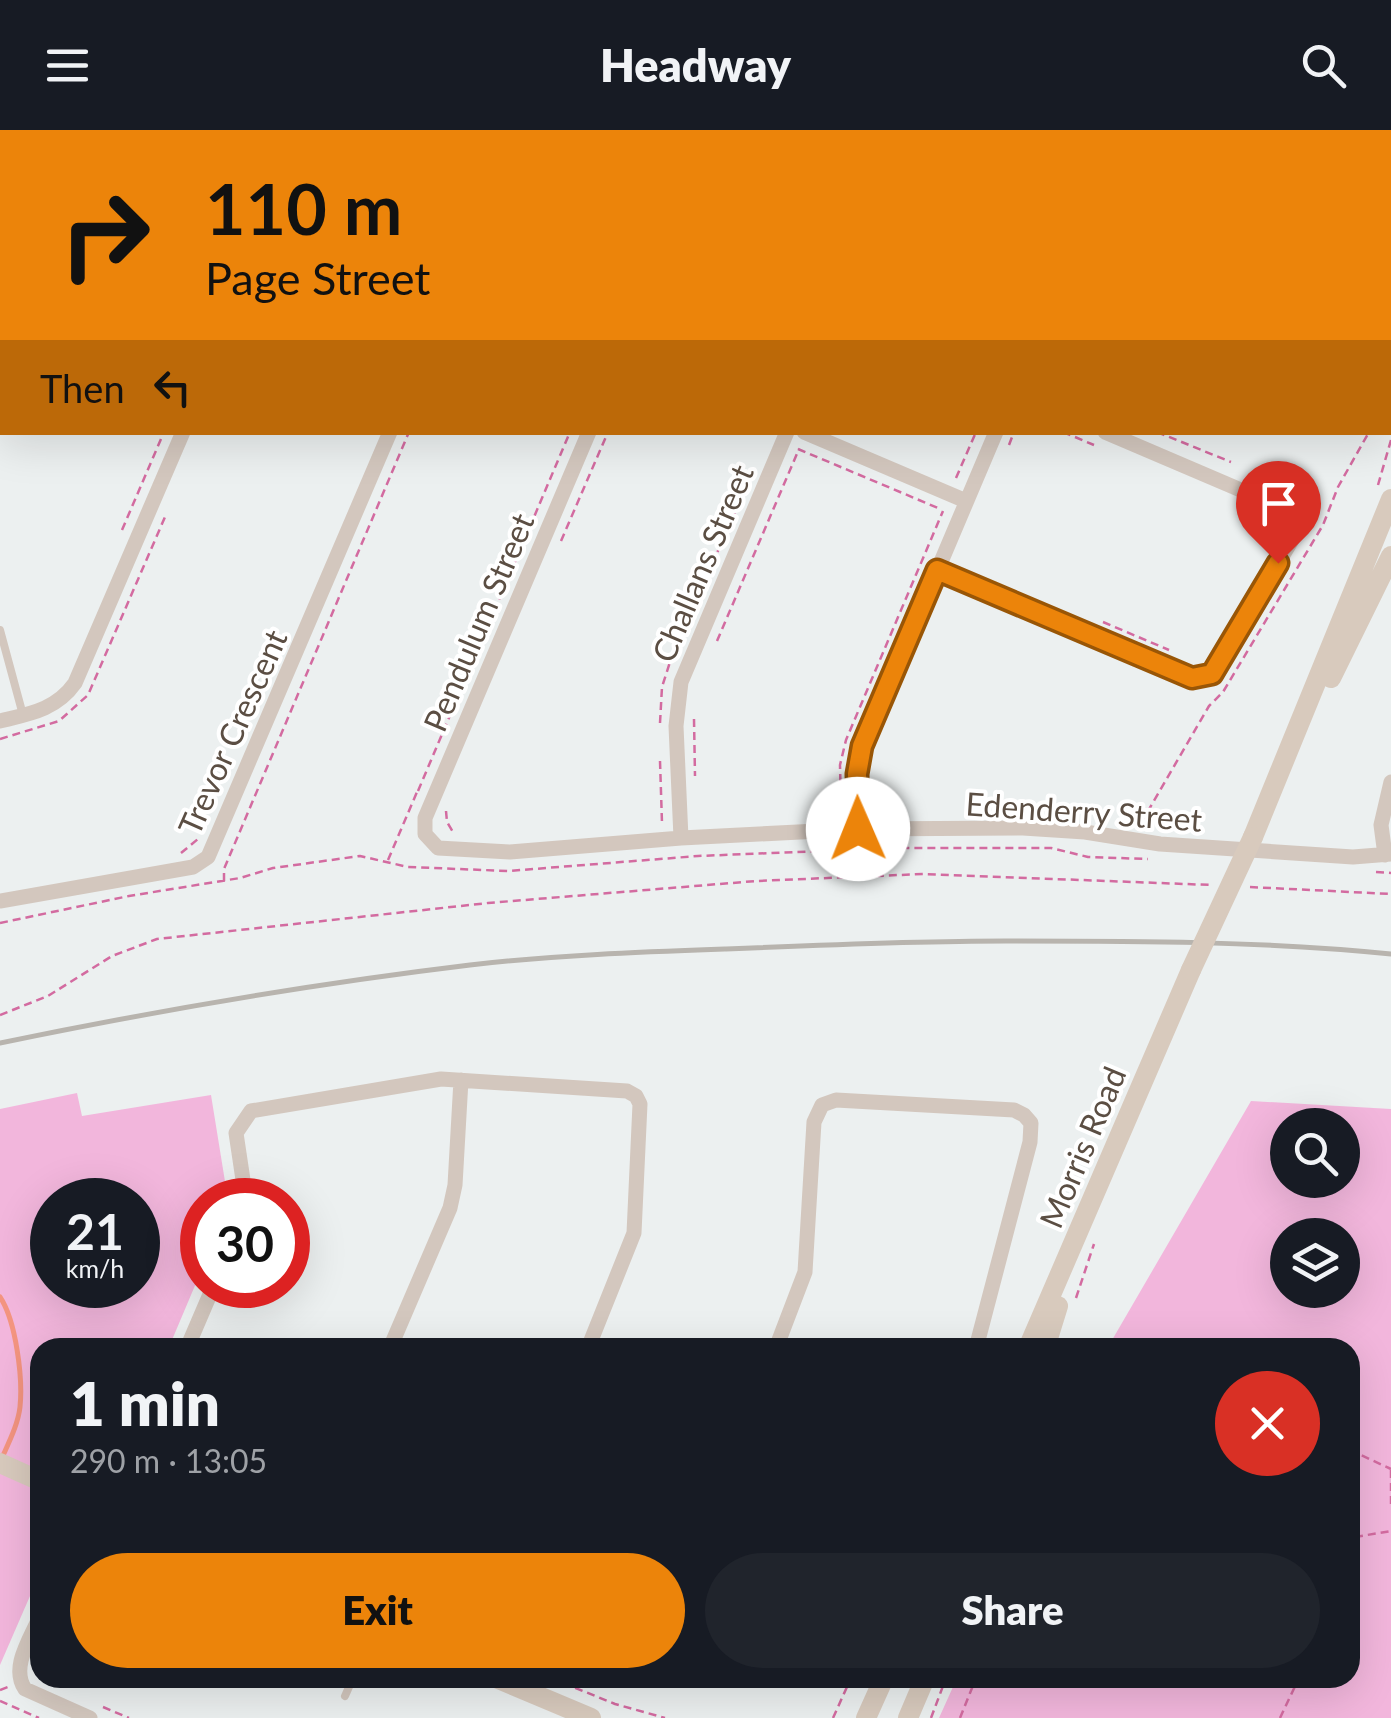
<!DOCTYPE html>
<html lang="en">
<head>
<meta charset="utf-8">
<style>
  body { margin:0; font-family:Lato,sans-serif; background:#20242c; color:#f1f3f6; height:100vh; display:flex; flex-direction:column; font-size:38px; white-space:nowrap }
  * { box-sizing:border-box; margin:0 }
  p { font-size:32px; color:#9ea1a6 }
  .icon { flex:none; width:55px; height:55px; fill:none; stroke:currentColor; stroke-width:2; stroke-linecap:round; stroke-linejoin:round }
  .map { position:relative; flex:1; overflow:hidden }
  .panel { position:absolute; left:30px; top:1208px; width:1330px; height:350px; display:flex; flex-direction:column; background:#171b24; border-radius:30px; box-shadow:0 10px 40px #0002 }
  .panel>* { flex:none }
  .banner { position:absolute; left:0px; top:0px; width:1392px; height:305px; box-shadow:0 10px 40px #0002; background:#ec840a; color:#111; overflow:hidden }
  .tools { position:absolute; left:1270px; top:978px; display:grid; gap:20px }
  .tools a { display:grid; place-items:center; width:90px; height:90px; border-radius:50%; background:#171b24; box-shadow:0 10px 40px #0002; font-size:50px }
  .speed { position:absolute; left:30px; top:1048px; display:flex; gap:20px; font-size:50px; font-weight:700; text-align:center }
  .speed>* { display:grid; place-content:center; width:130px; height:130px; border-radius:50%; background:#171b24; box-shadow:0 10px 40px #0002; line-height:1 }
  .speed small { font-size:25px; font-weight:400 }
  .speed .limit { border:15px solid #d22; background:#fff; color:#111 }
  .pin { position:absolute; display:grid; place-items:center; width:85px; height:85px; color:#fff; margin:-102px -42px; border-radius:50% 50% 50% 0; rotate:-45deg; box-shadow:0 0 10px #0007 }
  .pin .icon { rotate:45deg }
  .me { position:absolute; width:110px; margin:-55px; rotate:359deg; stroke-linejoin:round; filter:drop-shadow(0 0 8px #0008) }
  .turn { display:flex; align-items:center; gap:35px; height:210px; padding:0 40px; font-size:45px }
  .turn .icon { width:130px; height:130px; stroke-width:2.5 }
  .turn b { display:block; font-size:70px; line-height:85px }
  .then { display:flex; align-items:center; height:95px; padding:0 40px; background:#0003; gap:20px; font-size:38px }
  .round { display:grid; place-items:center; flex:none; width:105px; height:105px; border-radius:52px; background:#20242c }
  .head { display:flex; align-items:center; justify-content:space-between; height:170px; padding:0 40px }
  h1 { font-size:60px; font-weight:800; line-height:75px }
  .primary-button { display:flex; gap:20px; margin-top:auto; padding:20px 40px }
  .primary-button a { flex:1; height:115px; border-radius:60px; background:#ec840a; color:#111; font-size:40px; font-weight:800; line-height:115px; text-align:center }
  .primary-button a+a { background:#20242c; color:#f1f3f6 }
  header { display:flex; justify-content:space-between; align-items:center; height:130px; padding:0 40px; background:#171b24; font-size:45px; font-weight:800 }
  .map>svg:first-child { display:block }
  .green { fill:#f2b6dc; fill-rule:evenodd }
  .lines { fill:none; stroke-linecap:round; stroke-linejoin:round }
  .stream { stroke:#f3947f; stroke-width:5 }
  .path { stroke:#d36ba0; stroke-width:2.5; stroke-dasharray:8 5; stroke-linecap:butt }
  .lane { stroke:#d3c7be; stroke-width:8 }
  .street { stroke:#d3c7be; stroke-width:15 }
  .secondary { stroke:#d8cabd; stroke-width:20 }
  .rail { stroke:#b8b4ae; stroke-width:5 }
  .secondary-bridge { stroke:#d8cabd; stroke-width:20 }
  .route-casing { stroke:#995606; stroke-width:25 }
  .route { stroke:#ec840a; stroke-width:18 }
  .labels { text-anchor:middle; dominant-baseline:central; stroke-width:8; stroke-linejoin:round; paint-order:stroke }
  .street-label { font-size:32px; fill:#5b4e43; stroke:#fff }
</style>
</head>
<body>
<header><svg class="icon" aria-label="menu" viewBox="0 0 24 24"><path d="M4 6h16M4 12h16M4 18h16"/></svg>Headway<svg class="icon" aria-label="search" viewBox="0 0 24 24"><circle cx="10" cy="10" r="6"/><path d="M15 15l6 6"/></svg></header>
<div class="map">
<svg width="1391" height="1588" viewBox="0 0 1391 1588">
  <rect width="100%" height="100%" fill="#ecf0f0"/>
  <path class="green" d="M77,963L82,986L211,965L228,1070H202V1139L169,1217L40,1218V1443L0,1535V979ZM52,1070H138V1155H52Z
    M1251,971L1391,979V1588H939L957,1548H1350V1218L1108,1217ZM1288,995H1342V1050H1288ZM1288,1105H1342V1160H1288Z"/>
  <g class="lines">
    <path class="stream" d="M0,1167C16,1191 23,1248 20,1277C18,1295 8,1314 1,1330"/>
    <path class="path" d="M105,0L106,2
      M540,0L546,2
      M628,0L633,2
      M284,2L285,0
      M784,2L785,0
      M821,2L822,0
      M992,2L993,0
      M1030,2L1031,0
      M1201,2L1202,0
      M1238,2L1239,0
      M0,197L2,192
      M1390,235H1391
      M1390,263L1391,261
      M0,283L2,278
      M1063,302L1094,315
      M1157,302L1231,332
      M1009,315L1014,302
      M798,319L938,378
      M956,348L976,302
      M1378,355L1391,310
      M122,400L164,302
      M561,411L608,302
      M1103,492L1169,520
      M717,511L799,319
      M694,589L695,646
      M660,593L662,557L670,532L743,363
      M0,609L59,591L88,565L165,387
      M660,631L662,693
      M418,661L570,302
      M874,666L875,683
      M841,678L840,635L846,610L943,381
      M446,681L447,692L453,702
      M1141,693L1209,576L1223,562L1323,395L1338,357L1369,302
      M181,723L198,709
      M388,730L417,662L420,663
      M1376,742L1391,743
      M224,751V739L409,302
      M1250,757L1391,764
      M0,793L129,766L240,748L273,738L360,726L408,737L508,741L698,726L897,718H1051L1088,727L1148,729
      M0,885L48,866L112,826L157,809L488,773L756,751L923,744L1212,755
      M1076,1168L1094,1114
      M1113,1218L1116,1212L1129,1218
      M1350,1320L1391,1339
      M1391,1340V1375
      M1355,1407L1391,1401
      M1350,1441L1353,1435
      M31,1471L40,1450
      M551,1548L615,1574L665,1588
      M0,1560L8,1557
      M0,1571L39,1588
      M103,1577L129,1588
      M833,1588L851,1548
      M931,1588L946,1548
      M960,1588L976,1548
      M1280,1588L1299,1548"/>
    <path class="lane" d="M1390,13L1391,10
      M0,42L2,43
      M0,500L23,585
      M345,1566L353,1548"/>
    <path class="street" d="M266,2L267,0
      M802,2L803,0
      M1011,2L1012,0
      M1219,2L1220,0
      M0,239L2,233
      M589,302L425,688V704L438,718L510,722L681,708L858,699L1023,698L1085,702L1160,714L1353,727L1391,724
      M804,302L966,371
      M937,440L1193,549L1212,544L1295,405L1296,389L1283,378L1105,302
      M0,591C29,584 56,580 75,553L183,302
      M858,699L857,643L863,616L996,302
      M681,708L676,596L681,552L787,302
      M1385,725L1381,695L1391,652
      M0,771L193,737L208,727L390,302
      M246,1070L236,1003L251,981L441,949L627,961L636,966L640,974L634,1103L588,1218
      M187,1218L214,1155
      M390,1218L450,1078L455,1055L461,950
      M776,1218L805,1142L814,992L822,975L836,970L1014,980L1024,985L1031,993L1030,1012L976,1218
      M40,1486C31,1508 10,1537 25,1559L90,1588"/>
    <path class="secondary" d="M585,0L591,2
      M1390,214H1391
      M1331,548L1391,426
      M1253,707L1391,369
      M1028,1218L1191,840
      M1045,1218L1058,1176
      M0,1333L40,1351
      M496,1548L591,1588
      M866,1588L884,1548
      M908,1588L925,1548"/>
    <path class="rail" d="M0,913C155,881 312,854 470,835C555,825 641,822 726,819C819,815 913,811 1006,811C1134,811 1264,811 1391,824"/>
    <path class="secondary-bridge" d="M1191,840L1253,707"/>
  </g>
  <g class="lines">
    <defs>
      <path id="route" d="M858,699L857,644L862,616L937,440L1192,548L1212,544L1278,433"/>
    </defs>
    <use href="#route" class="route-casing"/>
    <use href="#route" class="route"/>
  </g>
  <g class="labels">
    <g class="street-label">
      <text transform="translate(702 433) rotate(-67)">Challans Street</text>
      <text transform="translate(478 492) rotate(-67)">Pendulum Street</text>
      <text transform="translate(232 602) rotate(-66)">Trevor Crescent</text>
      <text transform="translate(1084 681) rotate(4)">Edenderry Street</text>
      <text transform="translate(1082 1017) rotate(-67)">Morris Road</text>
    </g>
  </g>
</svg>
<div class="tools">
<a><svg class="icon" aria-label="search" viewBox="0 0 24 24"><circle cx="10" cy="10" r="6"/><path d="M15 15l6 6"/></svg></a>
<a><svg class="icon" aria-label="layers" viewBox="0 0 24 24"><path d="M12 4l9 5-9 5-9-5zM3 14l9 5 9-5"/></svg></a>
</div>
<div class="speed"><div>21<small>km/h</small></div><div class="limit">30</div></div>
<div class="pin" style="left:1278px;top:433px;background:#d93025"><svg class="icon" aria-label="arrive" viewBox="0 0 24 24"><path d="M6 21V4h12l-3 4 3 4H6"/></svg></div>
<svg class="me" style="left:858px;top:699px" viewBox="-20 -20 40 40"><circle r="19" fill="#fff"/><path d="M0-13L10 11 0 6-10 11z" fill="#ec840a"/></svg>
<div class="banner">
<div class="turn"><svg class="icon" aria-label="right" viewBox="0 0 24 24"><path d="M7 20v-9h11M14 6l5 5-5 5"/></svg><div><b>110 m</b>Page Street</div></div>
<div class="then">Then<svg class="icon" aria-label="left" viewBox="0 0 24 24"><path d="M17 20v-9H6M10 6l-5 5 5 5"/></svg></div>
</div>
<section class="panel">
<div class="head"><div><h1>1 min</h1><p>290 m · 13:05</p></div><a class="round" style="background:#d93025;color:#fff"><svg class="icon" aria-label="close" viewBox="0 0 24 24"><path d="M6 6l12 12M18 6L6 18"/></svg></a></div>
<div class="primary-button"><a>Exit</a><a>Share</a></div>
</section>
</div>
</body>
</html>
